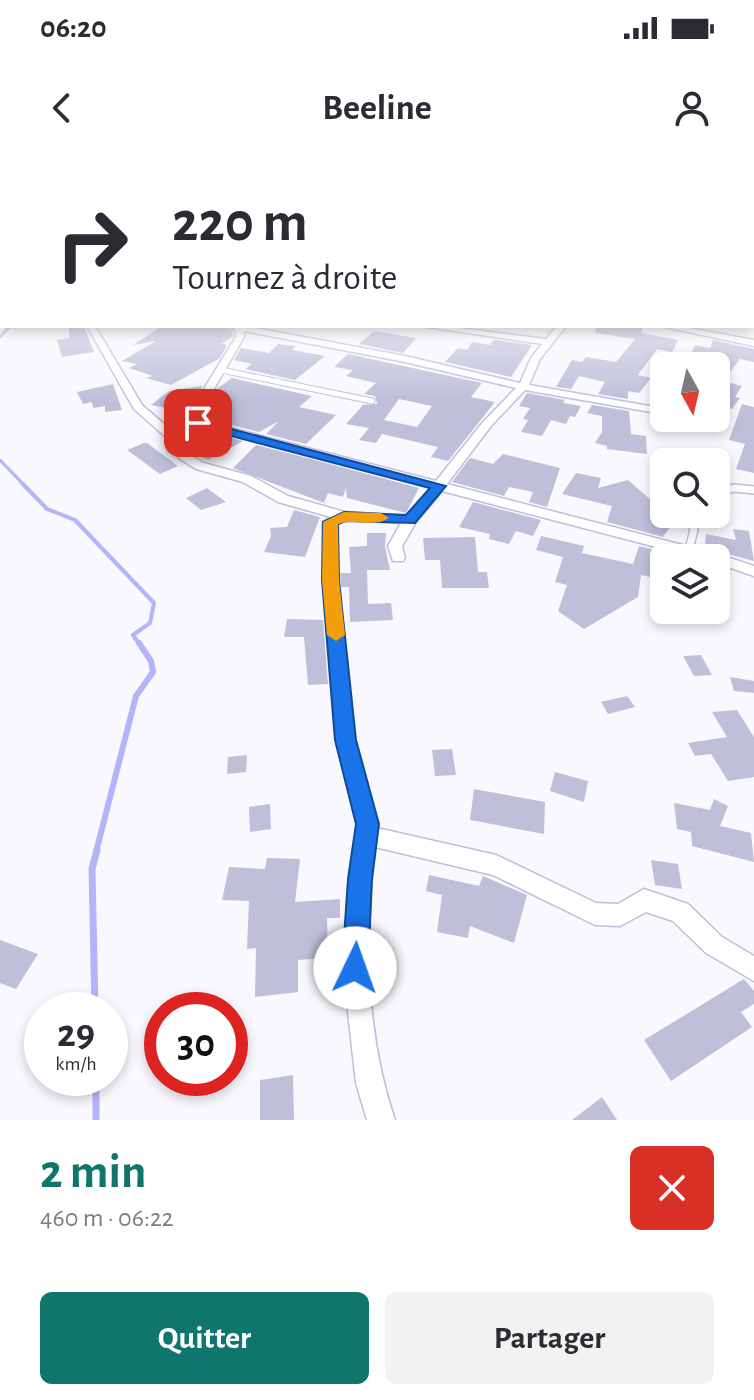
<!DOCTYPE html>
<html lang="fr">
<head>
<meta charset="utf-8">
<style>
  body { margin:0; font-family:"Alegreya Sans",sans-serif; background:#f2f2f3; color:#2b2b33; height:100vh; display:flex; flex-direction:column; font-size:30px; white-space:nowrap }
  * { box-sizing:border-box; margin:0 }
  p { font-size:26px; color:#7c7c81 }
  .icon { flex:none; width:44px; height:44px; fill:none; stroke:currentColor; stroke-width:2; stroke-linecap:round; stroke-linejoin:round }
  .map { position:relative; height:960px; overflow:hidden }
  .panel { display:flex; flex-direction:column; background:#fff; flex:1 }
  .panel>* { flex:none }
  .top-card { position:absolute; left:0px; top:0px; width:754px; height:168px; box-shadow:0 4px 12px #0003; background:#fff; color:#2b2b33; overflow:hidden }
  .needle { width:52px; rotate:172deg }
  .buttons { position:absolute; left:650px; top:192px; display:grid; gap:16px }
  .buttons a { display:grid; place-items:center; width:80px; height:80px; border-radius:12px; background:#fff; box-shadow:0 4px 12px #0003; font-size:40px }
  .speed { position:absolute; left:24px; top:832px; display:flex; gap:16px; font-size:40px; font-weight:700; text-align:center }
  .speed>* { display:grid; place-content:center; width:104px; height:104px; border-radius:50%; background:#fff; box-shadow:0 4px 12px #0003; line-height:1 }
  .speed small { font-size:20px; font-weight:400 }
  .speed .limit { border:12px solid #d22; background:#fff; color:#111 }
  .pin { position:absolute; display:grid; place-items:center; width:68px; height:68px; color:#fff; margin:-34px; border-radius:16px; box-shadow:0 4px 12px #0006 }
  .me { position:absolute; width:88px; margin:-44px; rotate:3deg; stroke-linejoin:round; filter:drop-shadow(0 0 6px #0008) }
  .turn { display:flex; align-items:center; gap:28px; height:168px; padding:0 40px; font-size:36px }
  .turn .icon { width:104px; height:104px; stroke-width:2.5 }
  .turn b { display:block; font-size:56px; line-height:68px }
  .round { display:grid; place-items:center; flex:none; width:84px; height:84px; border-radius:12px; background:#f2f2f3 }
  .head { display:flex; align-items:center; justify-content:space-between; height:136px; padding:0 40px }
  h1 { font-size:48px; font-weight:700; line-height:60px; color:#0f766e }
  .primary-button { display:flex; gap:16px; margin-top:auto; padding:16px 40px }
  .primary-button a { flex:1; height:92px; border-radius:12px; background:#0f766e; color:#fff; font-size:32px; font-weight:700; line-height:92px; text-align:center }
  .primary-button a+a { background:#f2f2f3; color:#2b2b33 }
  .status { display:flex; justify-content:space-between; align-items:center; height:56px; padding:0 40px; background:#fff; direction:ltr }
  .status svg { height:22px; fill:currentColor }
  header { display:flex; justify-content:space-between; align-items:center; height:104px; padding:0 40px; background:#fff; font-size:36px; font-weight:700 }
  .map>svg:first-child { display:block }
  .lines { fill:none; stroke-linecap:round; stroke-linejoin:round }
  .stream-far3 { stroke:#b4b4fa; stroke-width:3 }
  .stream-far2 { stroke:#b4b4fa; stroke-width:4 }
  .stream-far1 { stroke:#b4b4fa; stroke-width:6 }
  .stream { stroke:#b4b4fa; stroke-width:7 }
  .building { fill:#bfbfda; fill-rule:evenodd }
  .lane-far1-casing { stroke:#bebfda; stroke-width:7 }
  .lane-casing { stroke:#bebfda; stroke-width:10 }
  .street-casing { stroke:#bebfda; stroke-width:3 }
  .highway-casing { stroke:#35866a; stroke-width:3 }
  .lane-far1 { stroke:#fff; stroke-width:5 }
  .lane { stroke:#fff; stroke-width:7 }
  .street { fill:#fff; fill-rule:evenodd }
  .highway { fill:#44c191; fill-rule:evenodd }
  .route { fill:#1a73e8; stroke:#114b97; stroke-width:2 }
  .slow { fill:#f59e0b }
</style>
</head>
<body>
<div class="status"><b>06:20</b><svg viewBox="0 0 49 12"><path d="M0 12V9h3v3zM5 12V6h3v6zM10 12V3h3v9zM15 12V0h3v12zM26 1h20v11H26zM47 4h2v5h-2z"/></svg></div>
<header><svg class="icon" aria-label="back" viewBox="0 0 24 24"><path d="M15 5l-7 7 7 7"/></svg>Beeline<svg class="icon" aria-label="person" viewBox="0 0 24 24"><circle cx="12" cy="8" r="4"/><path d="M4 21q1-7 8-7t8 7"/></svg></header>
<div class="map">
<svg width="754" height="960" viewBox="0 0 754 960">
  <rect width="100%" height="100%" fill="#f8f8fe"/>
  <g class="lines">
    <path class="stream-far3" d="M0,177L10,166
      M0,300L24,325"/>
    <path class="stream-far2" d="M22,323L47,349L75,360L154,443L150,463L133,475L140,485"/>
    <path class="stream-far1" d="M96,692L136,536L153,512L151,501L139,483"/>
    <path class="stream" d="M95,850L92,709L97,690
      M96,918V960"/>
  </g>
  <path class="building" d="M69,166H84L94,192L62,197L57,180L69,178Z
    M162,166H224L232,171L233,176L222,184L227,185L220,198L171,225L146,218L153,216L129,208L137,204L122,201L156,181L133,185Z
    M596,166H644L641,173L678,180L672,192L657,189L638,215L651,218L639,233L628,231V239L598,234L605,222L579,216L571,229L556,227L572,200L582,202L586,197L616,202L635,179L595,173Z
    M374,171L416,178L403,193L359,184Z
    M494,180L532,185L511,217L445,202L458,188L467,190L472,182L490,185Z
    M713,180L754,189V202L740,199L723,221L742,226L735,237L740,238L732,249L716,245V203L689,198L695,185L710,188Z
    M278,184L296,186L292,190L325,196L295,220L245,209L252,204L234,200L241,188L269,193Z
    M348,194L482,223L471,237L495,242L448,301L431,297L438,287L382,274L376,283L359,280L369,268L346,264L363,245L377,244L375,236L364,234L376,223L346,216L353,210L334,207ZM399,239L432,246L417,267L384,260Z
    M232,218L312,236L299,247L336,255L306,284L266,274L279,261L259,272L208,259L218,228Z
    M113,224L122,250L105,252V246L93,248L92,242L83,244L77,232Z
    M202,226L190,264L168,263L176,250L151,245L169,231Z
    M527,233L565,240L563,243L581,246L575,257L570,256L566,264L551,260L542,276L521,272L528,260L523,259L530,248L519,246Z
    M742,244L754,247V313L736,309L745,284L729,280Z
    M592,245L629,251L631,274L646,276L647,294L607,289V286L595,283L602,272V256L587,253Z
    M206,271L243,281L208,300L190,292L186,284Z
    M144,283H147L178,306L160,314L127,290Z
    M256,285L315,300L419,328L406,353L347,338L346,328L343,337L328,333L324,343L233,308Z
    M503,294L560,308L547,347L529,342L533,332L509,327L504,336L452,322L470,298L493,304Z
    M576,313L601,318L598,328L628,320L651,340L664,344V354H679L663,377L607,362L612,346L562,334Z
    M207,328L226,342L201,350L186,338Z
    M473,342L541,360L533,376L516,371L509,384L489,379L490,374L459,367Z
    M294,350L320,357L305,397L264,392L271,376L270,368L287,367Z
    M733,369L749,371L754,401L705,388L706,374L736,380Z
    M367,373H386L385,387L390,410H367L368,444L391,443L393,460L350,462L349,427H341L340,413H351L349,387L367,386Z
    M541,376L584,386L582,393L633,404L639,386L664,392V420L641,415L638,437L584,469L558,451L567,425L555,422L563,397L536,390Z
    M475,377L478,412H487L489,428H442L440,400H425L423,378Z
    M287,459L323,460L328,524L308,525L304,477H284Z
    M701,495L712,515L694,516L683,496Z
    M730,517L754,521V533L734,531Z
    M627,536L635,547L608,554L601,542Z
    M737,550L754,577V617L728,621L711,594L695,596L688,583L727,577L712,552Z
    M452,589L456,615L435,616L432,590Z
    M247,595L246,612L227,614L228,597Z
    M555,612L588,621L584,642L550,631Z
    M474,629L545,642L544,674L470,660Z
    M714,639L728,646L720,666L751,673L754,702L692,686L691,672L677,669L674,643L710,650Z
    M270,644L271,669L250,672L249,647Z
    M267,698L300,699L295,742L340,739V758H327L328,798L298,800V832L255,837L256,788L247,789L249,741L222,740L229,707L265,709Z
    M651,700L678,704L682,729L655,725Z
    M429,715L479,726L483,716L527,735L514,783L470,766L468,778L437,772L442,735L426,731Z
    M0,780L38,794L16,829L0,823Z
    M744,819L754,831V844L741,852L752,867L671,921L644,880Z
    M293,915L294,960H260V920Z
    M602,937L617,960H572Z"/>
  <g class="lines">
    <defs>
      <path id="lane-far1" d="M221,210L372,241"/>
      <path id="lane" d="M716,333L734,328L754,330
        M687,354L694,370L689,389"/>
      <path id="street" d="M0,121H2V126H0Z
        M752,146H754V152L752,151Z
        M87,166H95L142,245L178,276L188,294L204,303L251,316L288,336L345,352L407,356L431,328L194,265L193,263L205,227L236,177L235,169L227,166H245L405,196L520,223L531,198L542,184L420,166H444L546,179L557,166H566L540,199L529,225L655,247V251L651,252L525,230L491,266L447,324L721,395L754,406V416L716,403V398H698L442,331L416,362L402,386L405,398L403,401H393L388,386L401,363L346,360L337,364V420L354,580L377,668L496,695L596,743L618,744L644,729L688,744L722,777L754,796V821L706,793L673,761L646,752L620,766L595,765L493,715L375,687C364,778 365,872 395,960H367L356,923L343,808L349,719L357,664L336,580L323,420V362L331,357L278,342L243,322L196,309L179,298L169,280L134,249ZM244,171L405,202L516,228L483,262L436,321L204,261L215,227L244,177Z
        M660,166H678L754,180V186Z"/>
      <path id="highway" d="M2,142V152L0,153V143Z"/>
    </defs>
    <use href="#lane-far1" class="lane-far1-casing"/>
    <use href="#lane" class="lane-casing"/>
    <use href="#street" class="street-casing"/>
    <use href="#highway" class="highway-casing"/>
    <use href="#lane-far1" class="lane-far1"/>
    <use href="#lane" class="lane"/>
    <use href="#street" class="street"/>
    <use href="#highway" class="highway"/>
  </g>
  <linearGradient id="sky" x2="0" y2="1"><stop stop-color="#93b4ef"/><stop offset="0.44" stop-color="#fcfcff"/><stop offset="1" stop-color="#fcfcff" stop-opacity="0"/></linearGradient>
  <rect width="754" height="241" fill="url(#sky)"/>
  <path class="route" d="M198,260L446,326L415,363L346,361L338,364L339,420L356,580L379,664L372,719L368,808L364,818L355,822L346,818L342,808L348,719L356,664L335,580L322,420L323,362L344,352L406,355L430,328L193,266L191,263Z"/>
  <path class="slow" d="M344,352L381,353L389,358C375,368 354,358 338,364L339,420L345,475L336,481L327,475L322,420L323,362Z"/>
</svg>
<div class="buttons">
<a><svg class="needle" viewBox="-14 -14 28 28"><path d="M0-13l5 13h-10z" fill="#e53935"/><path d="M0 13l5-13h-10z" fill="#7c7c81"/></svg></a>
<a><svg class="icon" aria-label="search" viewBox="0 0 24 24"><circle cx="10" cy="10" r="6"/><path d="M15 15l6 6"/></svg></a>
<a><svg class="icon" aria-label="layers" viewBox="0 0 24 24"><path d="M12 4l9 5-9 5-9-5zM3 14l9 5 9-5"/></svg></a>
</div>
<div class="speed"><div>29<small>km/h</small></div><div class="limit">30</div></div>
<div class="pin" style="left:198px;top:263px;background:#d93025"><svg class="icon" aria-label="arrive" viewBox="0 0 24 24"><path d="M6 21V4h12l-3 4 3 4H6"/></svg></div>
<svg class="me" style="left:355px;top:808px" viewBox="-20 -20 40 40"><circle r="19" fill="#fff"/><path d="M0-13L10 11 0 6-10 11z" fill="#1a73e8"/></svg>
<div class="top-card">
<div class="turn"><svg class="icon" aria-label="right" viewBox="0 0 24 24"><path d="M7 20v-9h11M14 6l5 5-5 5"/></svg><div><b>220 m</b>Tournez à droite</div></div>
</div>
</div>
<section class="panel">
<div class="head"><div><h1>2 min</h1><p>460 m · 06:22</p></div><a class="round" style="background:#d93025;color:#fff"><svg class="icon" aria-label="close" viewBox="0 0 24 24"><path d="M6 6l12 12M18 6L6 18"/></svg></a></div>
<div class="primary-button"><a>Quitter</a><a>Partager</a></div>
</section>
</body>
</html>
